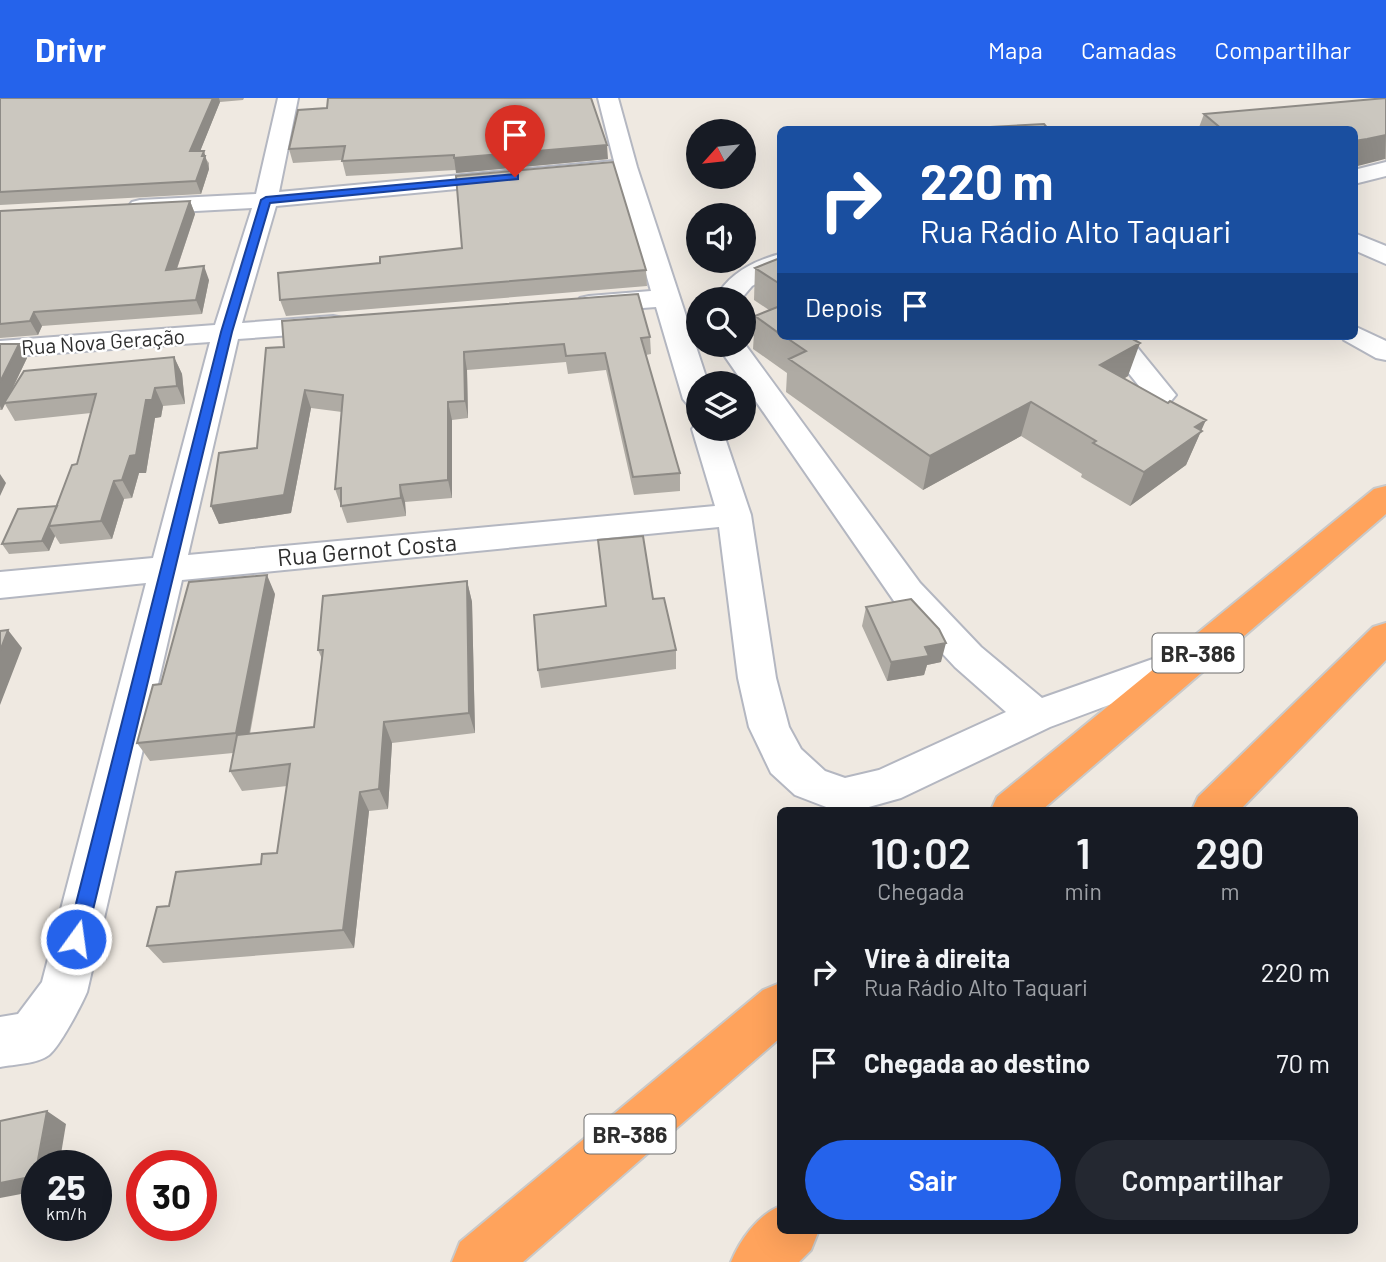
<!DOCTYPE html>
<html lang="pt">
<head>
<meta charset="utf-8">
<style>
  body { margin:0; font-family:Barlow,sans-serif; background:#242831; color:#f1f3f6; height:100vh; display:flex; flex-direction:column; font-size:26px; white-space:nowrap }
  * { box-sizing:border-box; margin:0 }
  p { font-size:23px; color:#9ea1a6 }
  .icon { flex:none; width:38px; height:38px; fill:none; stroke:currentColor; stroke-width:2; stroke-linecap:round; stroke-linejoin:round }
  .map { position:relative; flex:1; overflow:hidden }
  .side { position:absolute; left:777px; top:709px; width:581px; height:427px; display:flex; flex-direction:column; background:#171b24; border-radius:10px; box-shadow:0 7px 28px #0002 }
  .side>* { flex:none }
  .banner { position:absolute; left:777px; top:28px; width:581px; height:214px; border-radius:10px; box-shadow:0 7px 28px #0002; background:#1a4fa0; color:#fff; overflow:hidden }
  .needle { width:46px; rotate:243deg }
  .fabs { position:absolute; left:686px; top:21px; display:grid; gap:14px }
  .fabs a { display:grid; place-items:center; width:70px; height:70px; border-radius:50%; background:#171b24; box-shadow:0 7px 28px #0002; font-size:35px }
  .speed { position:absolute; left:21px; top:1052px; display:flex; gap:14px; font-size:35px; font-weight:700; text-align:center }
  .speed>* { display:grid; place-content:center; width:91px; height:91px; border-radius:50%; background:#171b24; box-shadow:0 7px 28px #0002; line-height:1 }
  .speed small { font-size:18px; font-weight:400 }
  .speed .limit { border:10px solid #d22; background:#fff; color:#111 }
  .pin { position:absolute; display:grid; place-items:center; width:60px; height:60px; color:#fff; margin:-72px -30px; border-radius:50% 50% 50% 0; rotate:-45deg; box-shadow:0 0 7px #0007 }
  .pin .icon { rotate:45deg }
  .me { position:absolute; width:77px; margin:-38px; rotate:14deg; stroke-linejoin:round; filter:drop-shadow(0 0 5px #0008) }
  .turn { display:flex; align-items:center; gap:24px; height:147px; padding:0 28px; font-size:32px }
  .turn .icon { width:91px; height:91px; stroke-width:2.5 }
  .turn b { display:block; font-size:49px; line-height:60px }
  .then { display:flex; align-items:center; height:66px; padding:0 28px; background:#0003; gap:14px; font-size:26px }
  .eta { display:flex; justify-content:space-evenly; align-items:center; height:119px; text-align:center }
  .eta b { font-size:42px; font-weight:600; line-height:49px }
  .primary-button { display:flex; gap:14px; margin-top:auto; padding:14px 28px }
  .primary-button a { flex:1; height:80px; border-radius:42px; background:#2563eb; color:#fff; font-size:28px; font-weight:600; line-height:80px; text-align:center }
  .primary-button a+a { background:#242831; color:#f1f3f6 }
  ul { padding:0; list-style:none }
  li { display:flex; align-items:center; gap:21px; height:91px; padding:0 28px }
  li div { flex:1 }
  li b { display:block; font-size:26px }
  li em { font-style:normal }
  header { display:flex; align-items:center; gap:42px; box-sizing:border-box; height:98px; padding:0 35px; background:#2563eb; color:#fff }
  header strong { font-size:33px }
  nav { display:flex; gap:38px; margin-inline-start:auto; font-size:24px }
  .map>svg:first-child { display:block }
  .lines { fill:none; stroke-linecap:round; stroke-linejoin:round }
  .minor-casing { stroke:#b4b7c1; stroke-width:4 }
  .highway-casing { stroke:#c9c9c9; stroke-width:4 }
  .minor { fill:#fff; fill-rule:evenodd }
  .highway { fill:#ffa35c; fill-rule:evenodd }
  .wall { fill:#afaba4 }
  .shaded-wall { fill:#8e8b86 }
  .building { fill:#cbc7bf; stroke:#8e8b86; stroke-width:2 }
  .route { fill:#2563eb; stroke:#184099; stroke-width:2 }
  .labels { text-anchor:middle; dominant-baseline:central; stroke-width:5; stroke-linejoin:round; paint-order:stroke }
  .far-street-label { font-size:21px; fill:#2e2e2e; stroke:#fff }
  .shield { fill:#fff; stroke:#6d6d6d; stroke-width:2 }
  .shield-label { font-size:23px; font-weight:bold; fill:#2e2e2e }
  .street-label { font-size:24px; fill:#2e2e2e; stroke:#fff }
</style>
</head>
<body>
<header>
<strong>Drivr</strong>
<nav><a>Mapa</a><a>Camadas</a><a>Compartilhar</a></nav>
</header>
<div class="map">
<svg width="1386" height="1164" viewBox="0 0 1386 1164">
  <rect width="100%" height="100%" fill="#efe9e1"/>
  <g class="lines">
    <defs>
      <path id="minor" d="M278,0H298L279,94L614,63L598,0H618L637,69L708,285H698V310L688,307L683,301L656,209L589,214L580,212L576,206L580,200L589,198L651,193L617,76L276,108L242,225L333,218L343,220L347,226L343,232L333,234L238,241L188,457L715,408L692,331L698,324V331H722L751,417L776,580L789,629L801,651L825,673L845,680L879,672L1006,614L955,569L894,503L717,247L744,245L920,485L981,549L1042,600L1187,549L1200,553L1206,563L1200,573L1050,629L901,700L858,712H834L795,697L771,675L749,629L738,580L719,429L182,482L87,894C81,908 60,948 49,957C37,966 15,966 0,969V919L18,916L42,884L146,485L0,500V474L153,460L210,244L0,259V243L215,227L252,110L140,116L132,114L128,109L132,104L140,102L256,96Z
        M1386,64V78L1354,86V72Z
        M1354,135L1386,148V166L1354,152Z
        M780,156V173L752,188L741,201H715C728,176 753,163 780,156Z
        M1354,228L1386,243V262L1376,260L1344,242L1342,238H1354Z
        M1099,238H1128L1176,297L1171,303L1161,306L1151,303Z"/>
      <path id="highway" d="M1386,388V416L1042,712H991L997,699L1374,391Z
        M1386,525V562L1240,712H1192L1198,699L1373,529Z
        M780,885V940L523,1164H452L460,1144L763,892Z
        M780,1108V1132H819L811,1152L799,1164H731C740,1142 757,1118 780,1108Z"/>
    </defs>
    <use href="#minor" class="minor-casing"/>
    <use href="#highway" class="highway-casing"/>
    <use href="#minor" class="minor"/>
    <use href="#highway" class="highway"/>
  </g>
  <path class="wall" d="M0,0H244L243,2L220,4L200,53L209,65V71L201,96L0,107Z
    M1386,0V62L1354,32H1198L1204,16Z
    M298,12L608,61L456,75V72L346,78L342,62L293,65L289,51Z
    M190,103L195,116L177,171L209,182L202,216L42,228L38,237L0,240V113Z
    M780,160V238H1127L1128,278L1124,281L1201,333L1186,367L1130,408L1081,379L1082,376L1021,338L923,392L786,294L787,275L753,251L755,218L769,212L754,202L755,170Z
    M380,165L646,172L647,188L286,218L280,202Z
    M650,239L651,256L646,257L680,375V393L634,397L606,272L568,276L566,264L467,272L468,320L452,322V400L405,404L406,418L347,425L335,391L342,314L311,310L291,415L219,426L211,408L257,350L266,250Z
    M0,246H19L27,260L9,298L174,259L182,276L185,306L163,308L161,319L155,320L146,375H139L132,400L124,401L112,441L60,446L55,438L49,453L9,456L2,446L56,408L77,366L91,315L15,323L5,306L2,312H0Z
    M467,483L472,504L475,635L392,645L388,711L369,713L354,850L163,865L147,848L169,808L261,766L277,755L287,688L242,693L230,673L233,655L150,663L137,645L161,586L275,496L250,636L314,629L322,561L318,552Z
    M653,501L676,552V571L541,590L538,572L605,508Z
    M866,509L941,564L927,567L924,577L887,583L862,528Z"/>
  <path class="shaded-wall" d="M213,0H219L220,4L195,66L190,53Z
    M1386,37L1385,61L1354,69V43Z
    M607,47L608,61L456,75L454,60Z
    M204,53L209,71L201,96L196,83Z
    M190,103L195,116L172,185L166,172Z
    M204,168L209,182L202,216L196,202Z
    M34,214L42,228L38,237L30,223Z
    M1140,245L1128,278L1088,301L1100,267Z
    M19,246L27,260L2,312L0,308V284Z
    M464,254L467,272L468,320L465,303Z
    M174,259L182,276L185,306L177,288Z
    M155,290L163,308L161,319L155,320L146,375H139L132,400L122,382L146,302Z
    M305,292L311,310L291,415L219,426L211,408Z
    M448,304L452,322V400L448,382Z
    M1031,304L1021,338L923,392L930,358Z
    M1206,322L1186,367L1130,408L1144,374L1195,329Z
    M0,376L6,385L0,398Z
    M114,383L124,401L112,441L101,423Z
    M400,387L405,404L406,418L401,400Z
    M49,428L55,438L49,453L42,443Z
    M267,477L275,496L246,653L236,635Z
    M467,483L472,504L475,635L469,615Z
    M8,532L22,550L0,607V553Z
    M946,545L941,564L927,567L924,577L887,583L891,564L925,549Z
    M384,624L392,645L388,711L379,691Z
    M360,694L369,713L354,850L343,832Z
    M47,1013L66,1026L59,1068H37Z
    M37,1070V1093L0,1100V1085Z"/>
  <path class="building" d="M0,0H213L190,53H204L202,58H205L196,83L0,94Z
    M328,0H591L607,47L454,60V57L342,63L345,48L289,51L298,12L327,10Z
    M1386,0V37L1367,41L1354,43V32H1223L1204,16Z
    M1044,26L1049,32H994L992,29Z
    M613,64L646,172L280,202L278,175L380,165V159L462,150L456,78Z
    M190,103L166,172L204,168L196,202L34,214L30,223L0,226V113Z
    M780,160V186L755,170Z
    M638,196L650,239L641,240L680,375L633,379L605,255L566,258L564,246L464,254L465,303L448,304V382L400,387L401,400L341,408V390L335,391L343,297L305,292L284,397L211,408L219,355L257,350L266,250L284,249L282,223Z
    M780,208V236L755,218Z
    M784,238H1127L1140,245L1100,267L1168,305L1170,303L1206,322L1195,329L1202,333L1144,374L1093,345L1096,343L1031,304L930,358L789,261L806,253Z
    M0,246H19L0,284Z
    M174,259L177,288L155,290L152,302H146L136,357L130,358L122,382L114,383L101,423L49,428L72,367L77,366L96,296L4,305L24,273Z
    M57,408L42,443L2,446L18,411Z
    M643,438L653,501L664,500L676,552L538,572L534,517L606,508L598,442Z
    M267,477L236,635L137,645L153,587L161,586L189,484Z
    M467,483L469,615L384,624L379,691L360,694L343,832L147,848L157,809L169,808L176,774L261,766L262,756L277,755L290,666L230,673L237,637L314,629L323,552H318L323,498Z
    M911,501L939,531L946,545L925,549L929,558L891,564L866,509Z
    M8,532L0,553V533Z
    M47,1013L35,1078L0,1085V1023Z"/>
  <path class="route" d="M515,76L518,77V81L270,105L232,234L86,841L83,847L76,850L69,847L67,841L221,234L261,102L266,99Z"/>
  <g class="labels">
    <g class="far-street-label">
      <text transform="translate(103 243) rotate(-4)">Rua Nova Geração</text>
    </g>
    <g class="shield">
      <rect x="1152.5" y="535.5" width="91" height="39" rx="5"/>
      <rect x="584.5" y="1016.5" width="91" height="39" rx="5"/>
    </g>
    <g class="shield-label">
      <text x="1198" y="555">BR-386</text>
      <text x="630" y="1036">BR-386</text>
    </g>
    <g class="street-label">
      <text transform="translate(367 451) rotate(-5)">Rua Gernot Costa</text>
    </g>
  </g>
</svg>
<div class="fabs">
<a><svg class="needle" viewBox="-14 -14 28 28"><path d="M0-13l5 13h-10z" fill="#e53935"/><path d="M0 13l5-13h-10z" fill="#9ea1a6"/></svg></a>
<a><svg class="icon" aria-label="sound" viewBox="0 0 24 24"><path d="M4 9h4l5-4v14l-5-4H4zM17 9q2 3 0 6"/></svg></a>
<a><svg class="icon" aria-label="search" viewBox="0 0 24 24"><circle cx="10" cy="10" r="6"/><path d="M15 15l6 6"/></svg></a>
<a><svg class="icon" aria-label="layers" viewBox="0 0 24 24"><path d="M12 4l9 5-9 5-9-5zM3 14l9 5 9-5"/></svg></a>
</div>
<div class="speed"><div>25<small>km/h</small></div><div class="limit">30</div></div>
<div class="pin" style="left:515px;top:79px;background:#d93025"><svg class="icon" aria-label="arrive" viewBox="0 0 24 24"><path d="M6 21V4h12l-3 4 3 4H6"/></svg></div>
<svg class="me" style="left:76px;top:841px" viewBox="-20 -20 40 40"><circle r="17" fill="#2563eb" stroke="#fff" stroke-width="3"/><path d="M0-11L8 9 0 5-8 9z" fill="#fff"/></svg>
<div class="banner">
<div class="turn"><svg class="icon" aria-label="right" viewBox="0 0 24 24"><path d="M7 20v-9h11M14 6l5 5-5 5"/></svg><div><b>220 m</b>Rua Rádio Alto Taquari</div></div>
<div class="then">Depois<svg class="icon" aria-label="arrive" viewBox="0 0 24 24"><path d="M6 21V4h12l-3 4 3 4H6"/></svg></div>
</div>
<section class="side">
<div class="eta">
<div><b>10:02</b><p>Chegada</p></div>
<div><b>1</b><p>min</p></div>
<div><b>290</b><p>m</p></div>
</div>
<ul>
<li><svg class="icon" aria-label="right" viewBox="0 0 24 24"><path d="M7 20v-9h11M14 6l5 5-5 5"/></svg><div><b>Vire à direita</b><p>Rua Rádio Alto Taquari</p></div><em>220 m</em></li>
<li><svg class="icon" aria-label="arrive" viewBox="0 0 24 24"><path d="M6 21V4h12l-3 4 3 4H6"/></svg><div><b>Chegada ao destino</b></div><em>70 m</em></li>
</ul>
<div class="primary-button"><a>Sair</a><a>Compartilhar</a></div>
</section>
</div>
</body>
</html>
